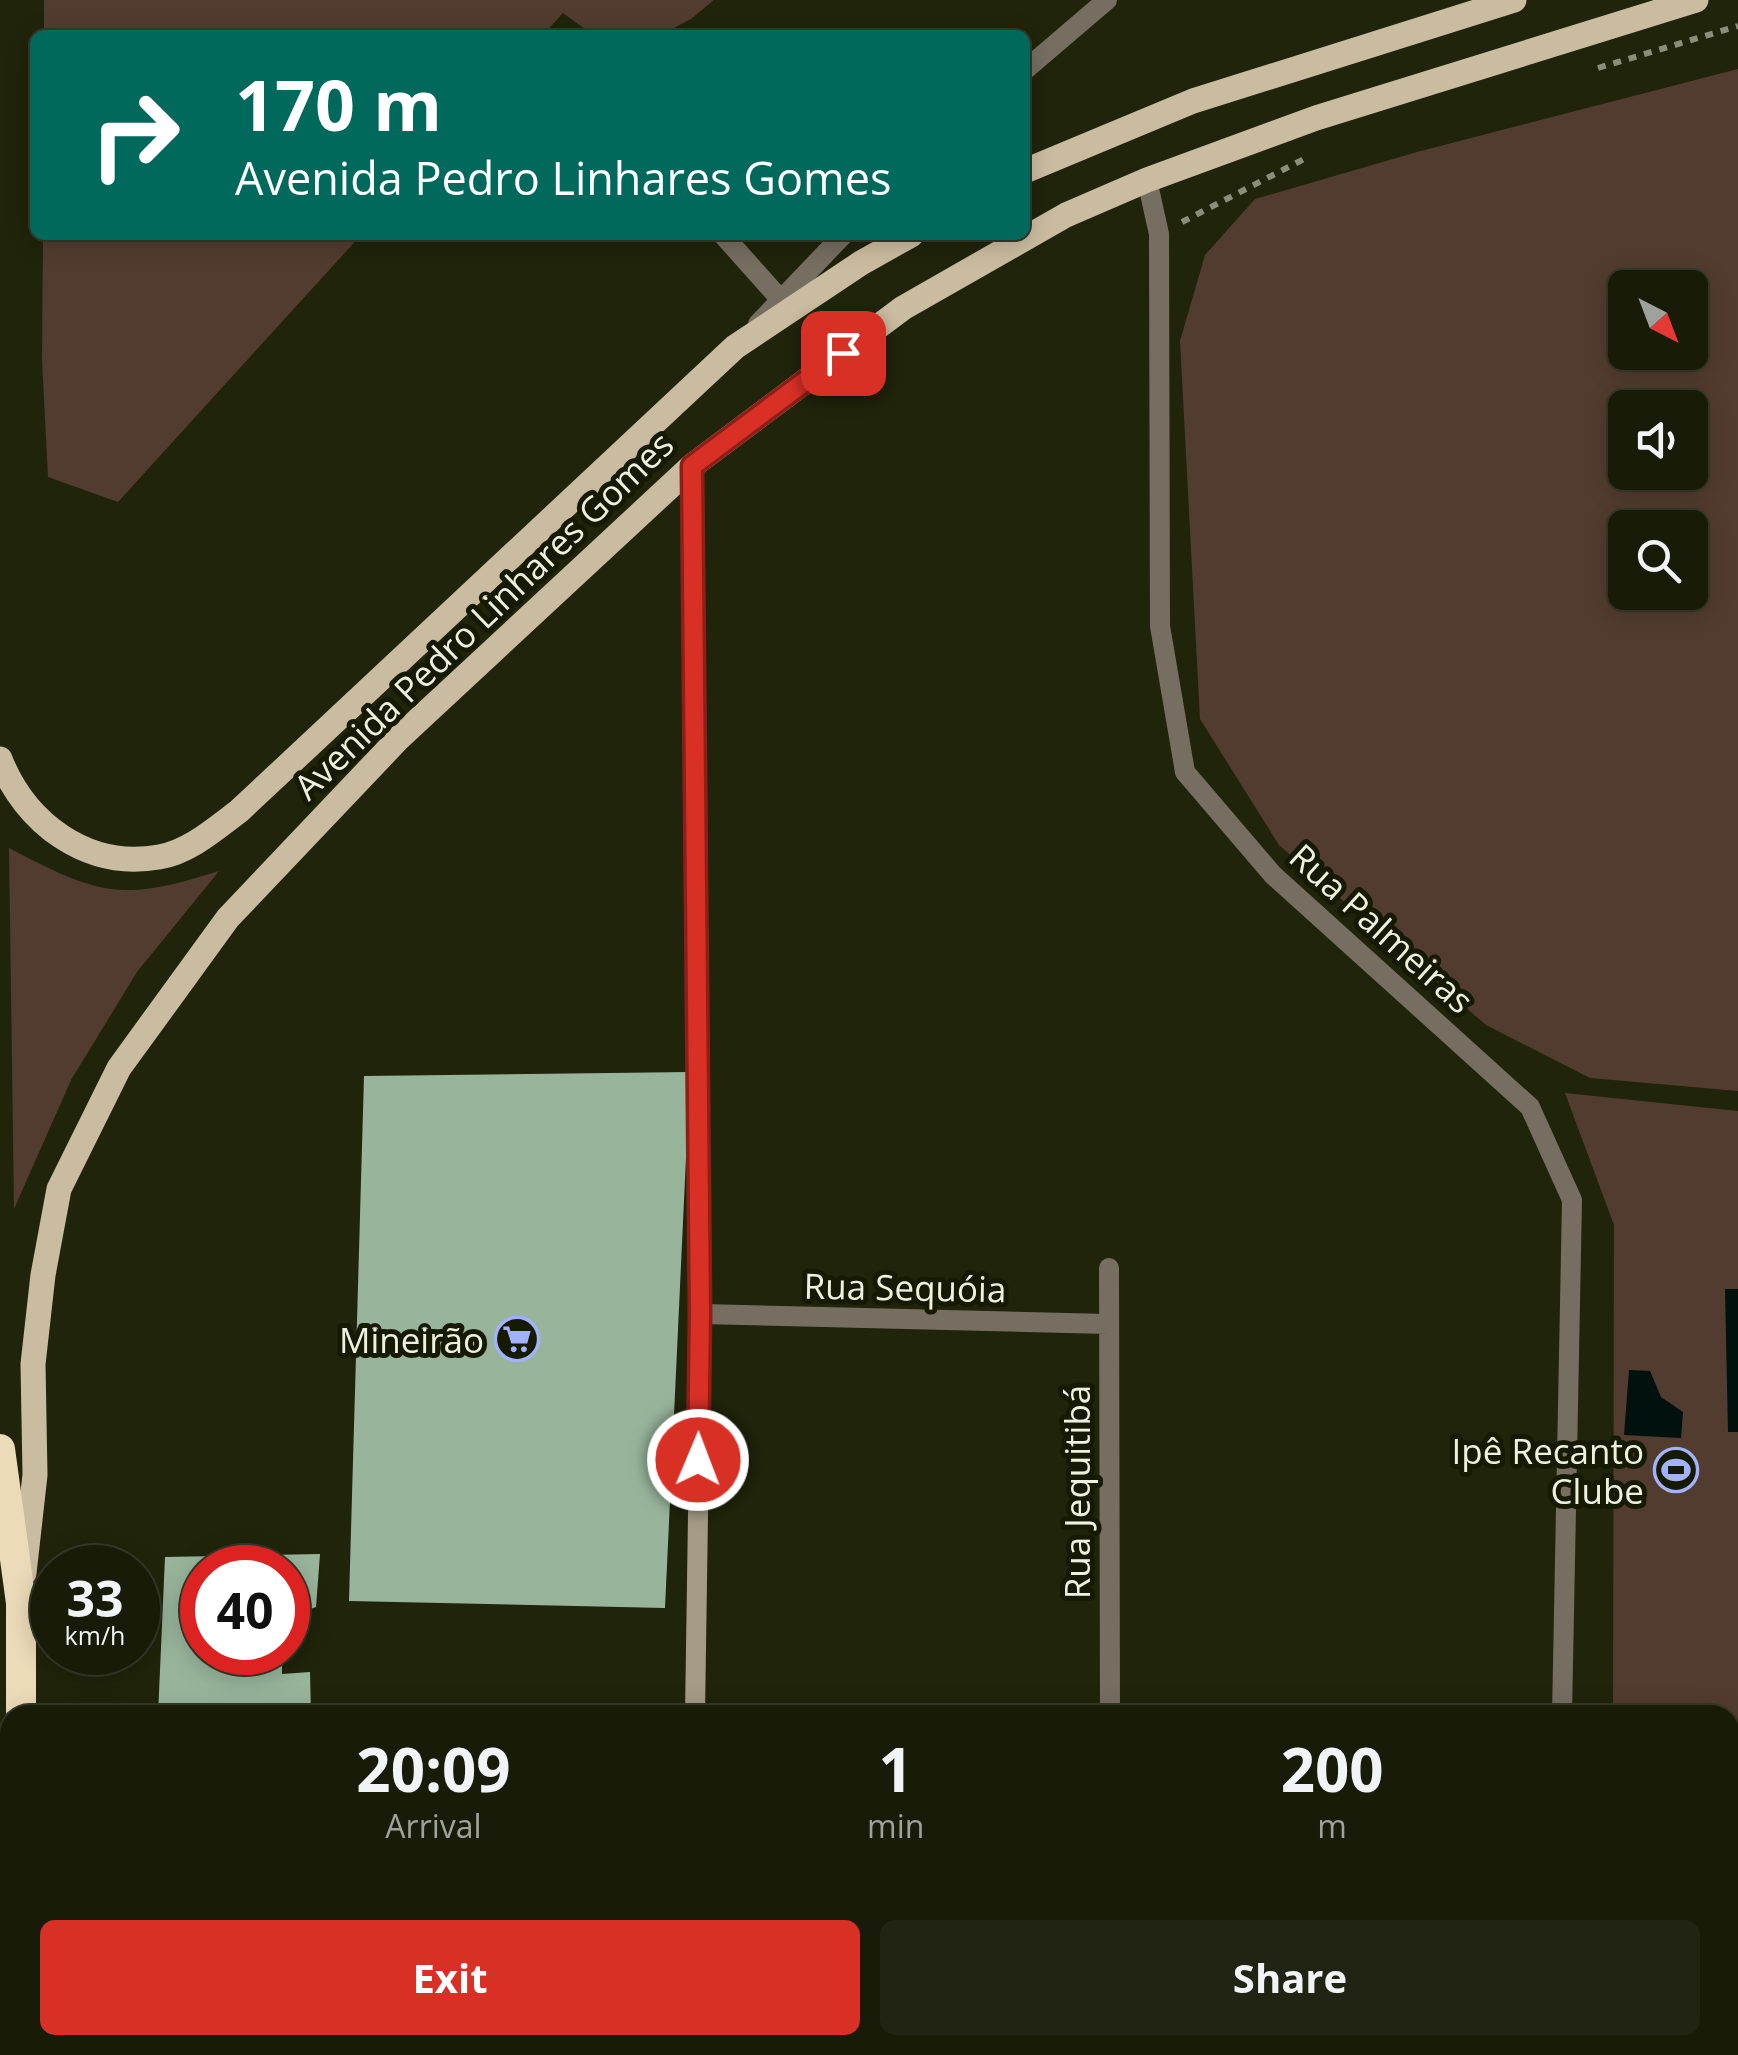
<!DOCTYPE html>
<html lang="en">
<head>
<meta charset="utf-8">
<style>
  body { margin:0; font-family:"Open Sans",sans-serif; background:#212412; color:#f1f3f6; height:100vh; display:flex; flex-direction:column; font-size:38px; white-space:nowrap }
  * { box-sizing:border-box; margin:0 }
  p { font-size:32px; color:#9fa19c }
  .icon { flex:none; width:55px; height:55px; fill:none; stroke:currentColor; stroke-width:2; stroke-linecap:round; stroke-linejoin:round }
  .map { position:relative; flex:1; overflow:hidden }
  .details { position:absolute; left:0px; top:1705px; width:1740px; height:350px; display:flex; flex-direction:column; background:#181b08; border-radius:30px 30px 0 0; box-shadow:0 5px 25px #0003,0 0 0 2px #363929 }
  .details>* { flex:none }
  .guide { position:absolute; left:30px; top:30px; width:1000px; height:210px; border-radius:15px; box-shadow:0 5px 25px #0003,0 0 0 2px #363929; background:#00695c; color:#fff; overflow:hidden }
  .needle { width:65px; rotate:138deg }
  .fabs { position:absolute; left:1608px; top:270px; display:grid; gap:20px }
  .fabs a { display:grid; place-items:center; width:100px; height:100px; border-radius:15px; background:#181b08; box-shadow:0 5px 25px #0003,0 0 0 2px #363929; font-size:50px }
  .speed { position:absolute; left:30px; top:1545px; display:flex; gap:20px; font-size:50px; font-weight:700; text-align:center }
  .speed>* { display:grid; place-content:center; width:130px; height:130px; border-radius:50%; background:#181b08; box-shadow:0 5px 25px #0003,0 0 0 2px #363929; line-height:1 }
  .speed small { font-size:25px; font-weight:400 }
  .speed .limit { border:15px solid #d22; background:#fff; color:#111 }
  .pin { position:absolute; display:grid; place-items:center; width:85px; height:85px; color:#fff; margin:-42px; border-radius:20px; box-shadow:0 5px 15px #0006 }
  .me { position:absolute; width:110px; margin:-55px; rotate:1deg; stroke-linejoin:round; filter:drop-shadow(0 0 8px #0008) }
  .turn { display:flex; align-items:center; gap:35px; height:210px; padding:0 40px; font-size:45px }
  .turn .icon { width:130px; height:130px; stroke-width:2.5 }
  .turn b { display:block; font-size:70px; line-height:85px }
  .eta { display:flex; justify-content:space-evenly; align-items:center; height:170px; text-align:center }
  .eta b { font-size:60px; font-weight:700; line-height:70px }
  .cta { display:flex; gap:20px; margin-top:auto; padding:20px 40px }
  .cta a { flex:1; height:115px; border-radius:15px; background:#d93025; color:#fff; font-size:40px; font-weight:700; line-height:115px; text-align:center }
  .cta a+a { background:#212412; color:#f1f3f6 }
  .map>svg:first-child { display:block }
  .green { fill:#523c2f; fill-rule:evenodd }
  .water { fill:#00110e }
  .building { fill:#98b59b }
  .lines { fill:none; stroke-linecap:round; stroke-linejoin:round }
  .path { stroke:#8b8f7a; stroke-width:6; stroke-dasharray:8 8; stroke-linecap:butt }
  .street { stroke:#756e61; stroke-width:20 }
  .secondary { stroke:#a59a85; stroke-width:20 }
  .primary { stroke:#cabca0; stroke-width:25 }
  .highway { stroke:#ecdbb9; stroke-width:30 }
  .route-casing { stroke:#8d1f18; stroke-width:25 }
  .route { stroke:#d93025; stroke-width:18 }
  .labels { text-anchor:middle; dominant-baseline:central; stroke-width:10; stroke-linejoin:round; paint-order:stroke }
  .street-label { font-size:35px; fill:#eef1e1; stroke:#171a02 }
  .poi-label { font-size:35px; fill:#eef1e1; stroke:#171a02; text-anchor:end }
</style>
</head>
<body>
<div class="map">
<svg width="1738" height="2055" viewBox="0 0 1738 2055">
  <rect width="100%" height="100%" fill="#20240a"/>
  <path class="green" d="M44,0H714L691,19L661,35H593L563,13L543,35H44Z
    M1738,69V1091L1590,1078L1486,1025L1279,845L1200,719L1180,341L1205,255L1255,199L1417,152ZM1625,288H1690V352H1625ZM1625,408H1690V472H1625ZM1625,528H1690V592H1625Z
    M43,235H361L118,502L48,477L42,360Z
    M9,848C38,863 78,885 111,889C147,894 186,881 219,871L137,972L71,1080L14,1209Z
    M1565,1093L1738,1111V1828L1730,1831V1715H1613L1614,1225Z"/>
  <path class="water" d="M1725,1289H1738V1432H1728Z
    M1629,1370L1650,1371L1661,1397L1683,1412L1681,1438L1624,1435Z"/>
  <path class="building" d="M690,1072L665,1608L349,1601L364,1076Z
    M320,1554L316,1607L288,1617V1568H202V1652H282V1674L310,1672L311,1715H158L165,1557Z"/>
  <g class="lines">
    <path class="path" d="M1598,68L1738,26
      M1182,222L1304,159"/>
    <path class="street" d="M1025,70L1107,0
      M1147,180L1159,234L1160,626L1185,772L1273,875L1530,1107L1572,1200L1562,1715
      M723,235L781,300
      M758,324L843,235
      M1109,1268L1110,1715
      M701,1314L1108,1324
      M1123,2045V2055
      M1561,2045L1562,2055
      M276,2055V2045"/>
    <path class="secondary" d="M692,466L701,1314L695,1715
      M693,2055V2045"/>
    <path class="primary" d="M1025,171L1193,101L1514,0
      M0,759C25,823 87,870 159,857C189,852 215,829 239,811L735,347L861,263L911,235
      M24,1573L35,1475L33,1364L43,1275L59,1189L119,1068L228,918L399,738L692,466L903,308L1066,215L1147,180L1316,118L1696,0"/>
    <path class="highway" d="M0,1449L21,1603V1715
      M21,2055V2045"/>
  </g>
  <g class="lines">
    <defs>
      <path id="route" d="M698,1460L700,1314L692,466L843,353"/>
    </defs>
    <use href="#route" class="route-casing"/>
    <use href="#route" class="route"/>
  </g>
  <defs>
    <symbol id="supermarket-ring" viewBox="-11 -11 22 22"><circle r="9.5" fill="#171a02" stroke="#a2b2fd" stroke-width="1.5"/><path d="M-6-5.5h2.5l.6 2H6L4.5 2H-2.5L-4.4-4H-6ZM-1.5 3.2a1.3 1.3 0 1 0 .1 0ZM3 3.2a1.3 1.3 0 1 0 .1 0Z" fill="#a2b2fd"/></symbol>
    <symbol id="stadium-ring" viewBox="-11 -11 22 22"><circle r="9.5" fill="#171a02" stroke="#a2b2fd" stroke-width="1.5"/><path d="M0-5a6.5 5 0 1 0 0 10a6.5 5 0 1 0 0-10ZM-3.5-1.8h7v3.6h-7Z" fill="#a2b2fd"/></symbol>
  </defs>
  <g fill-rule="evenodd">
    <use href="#supermarket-ring" x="492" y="1314" width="50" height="50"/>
    <use href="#stadium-ring" x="1651" y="1445" width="50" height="50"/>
  </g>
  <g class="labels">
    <g class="street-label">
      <text transform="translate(483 615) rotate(-44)">Avenida Pedro Linhares Gomes</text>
      <text transform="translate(1382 928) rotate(42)">Rua Palmeiras</text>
      <text transform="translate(905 1287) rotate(1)">Rua Sequóia</text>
      <text transform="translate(1076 1492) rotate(-90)">Rua Jequitibá</text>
    </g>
    <g class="poi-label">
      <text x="484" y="1339">Mineirão</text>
      <text x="1644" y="1450">Ipê Recanto<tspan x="1644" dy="40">Clube</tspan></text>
    </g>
  </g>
</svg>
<div class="fabs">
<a><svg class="needle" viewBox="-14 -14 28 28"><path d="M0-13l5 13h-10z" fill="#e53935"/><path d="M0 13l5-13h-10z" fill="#9fa19c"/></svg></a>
<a><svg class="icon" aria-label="sound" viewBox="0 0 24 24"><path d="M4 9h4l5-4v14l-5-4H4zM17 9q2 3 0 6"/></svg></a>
<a><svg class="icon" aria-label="search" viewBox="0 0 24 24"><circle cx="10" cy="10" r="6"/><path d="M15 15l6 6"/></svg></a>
</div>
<div class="speed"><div>33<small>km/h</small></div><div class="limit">40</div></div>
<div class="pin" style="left:843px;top:353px;background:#d93025"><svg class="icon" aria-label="arrive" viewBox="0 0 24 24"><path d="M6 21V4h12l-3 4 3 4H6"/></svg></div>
<svg class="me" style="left:698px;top:1460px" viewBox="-20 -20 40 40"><circle r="17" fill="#d93025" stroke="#fff" stroke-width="3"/><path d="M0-11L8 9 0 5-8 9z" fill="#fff"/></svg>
<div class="guide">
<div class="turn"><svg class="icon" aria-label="right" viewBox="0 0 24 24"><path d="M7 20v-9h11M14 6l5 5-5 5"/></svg><div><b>170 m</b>Avenida Pedro Linhares Gomes</div></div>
</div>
<section class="details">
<div class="eta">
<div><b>20:09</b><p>Arrival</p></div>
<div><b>1</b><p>min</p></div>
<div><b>200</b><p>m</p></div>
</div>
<div class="cta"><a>Exit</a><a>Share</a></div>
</section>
</div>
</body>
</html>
